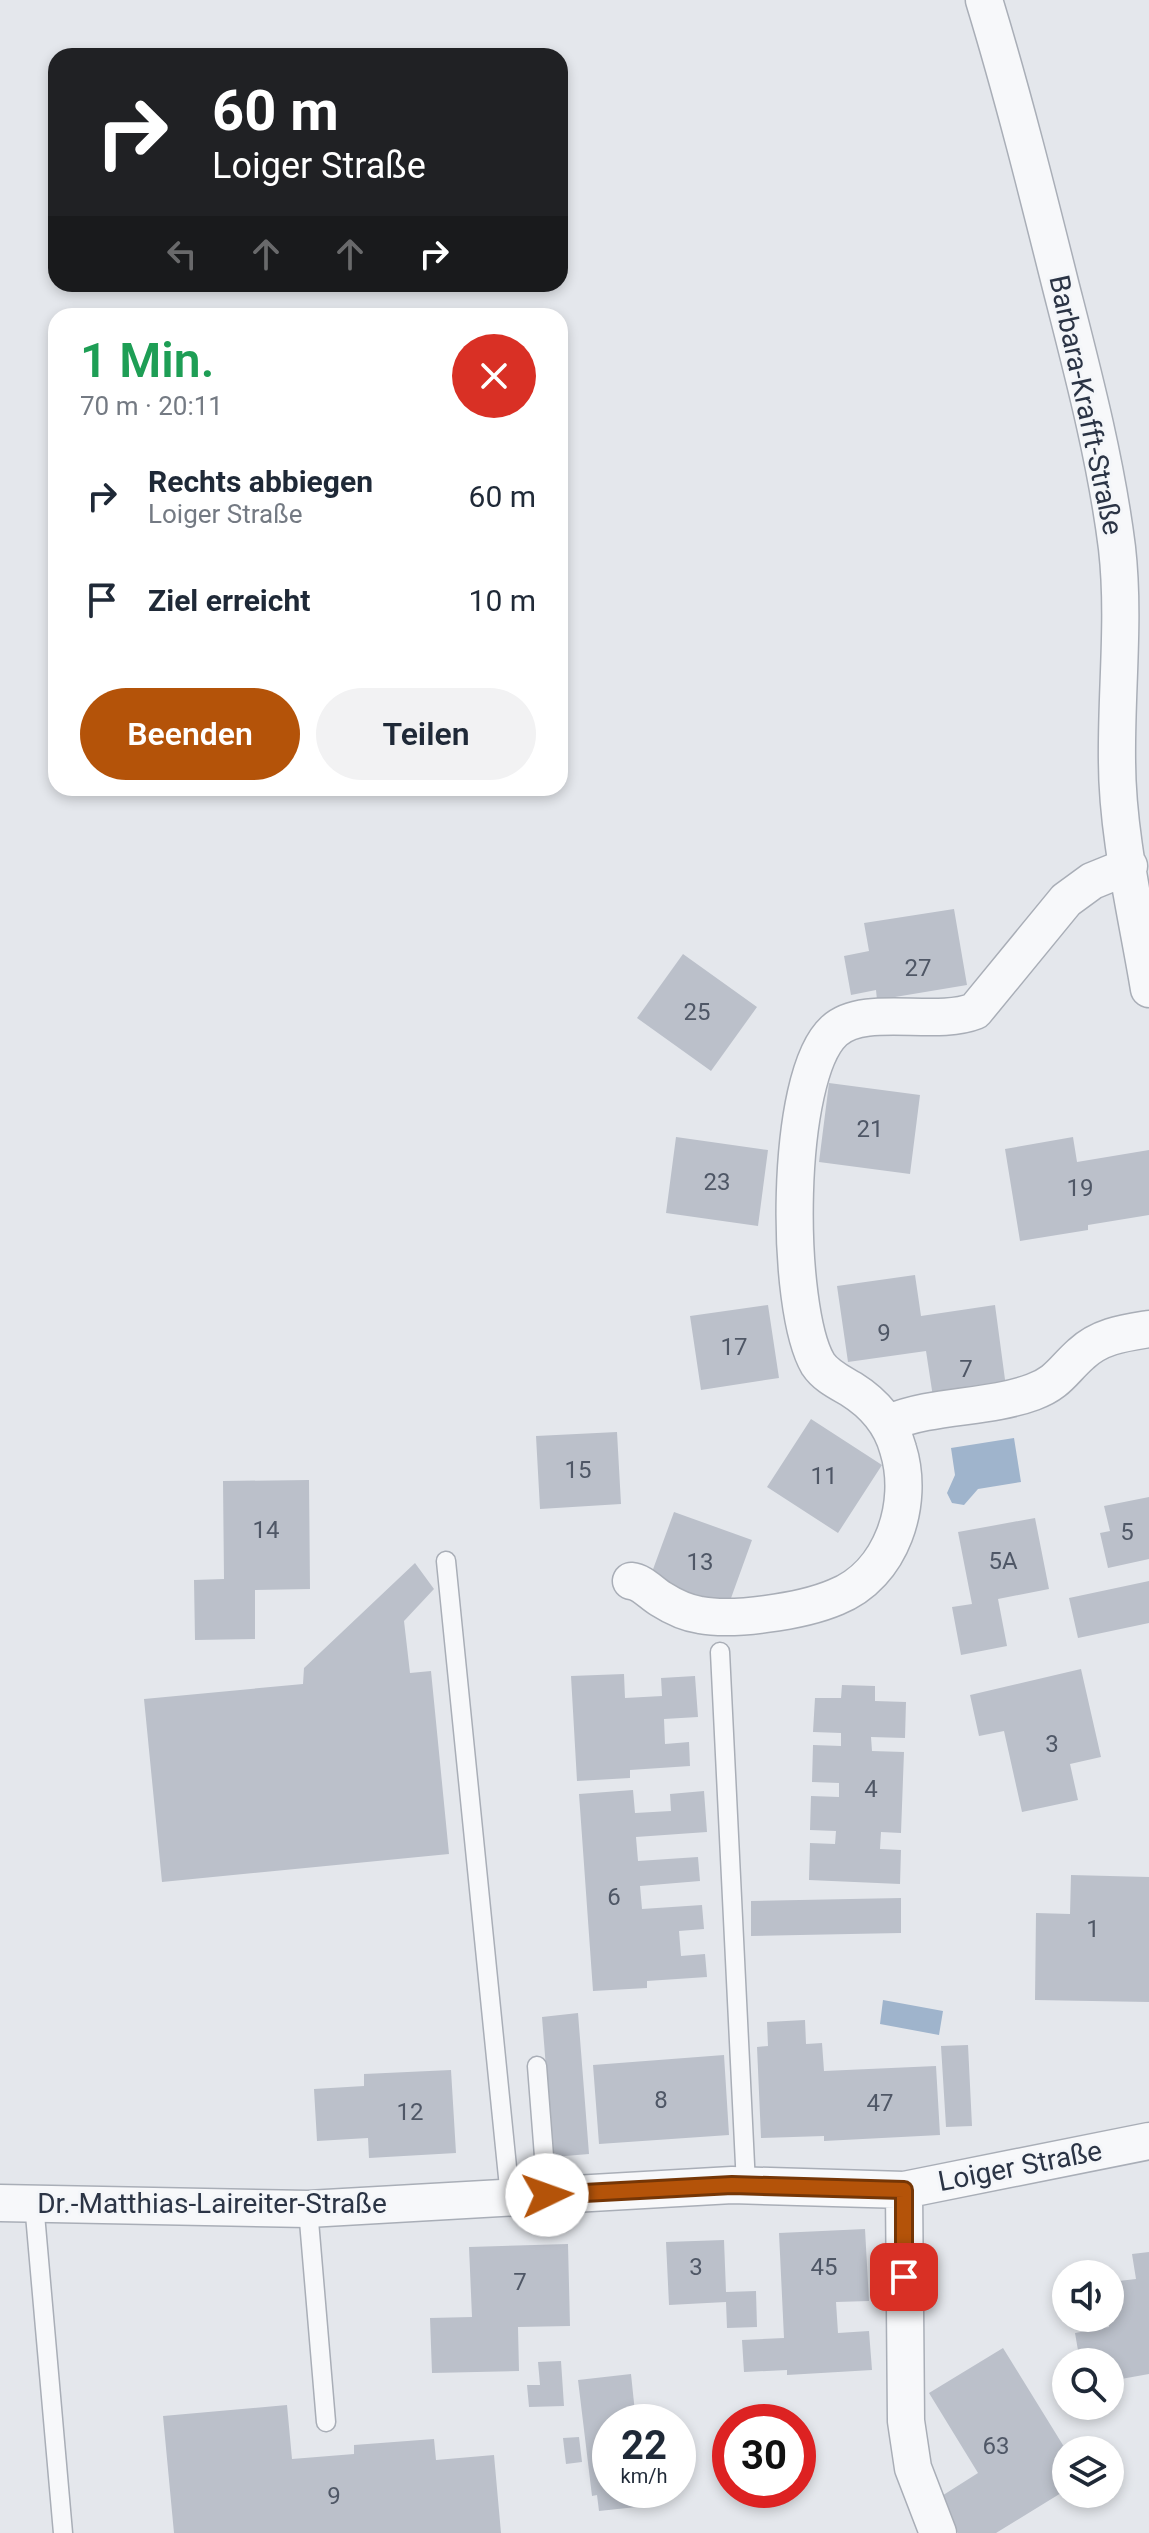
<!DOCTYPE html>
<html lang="de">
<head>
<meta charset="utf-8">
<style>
  body { margin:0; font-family:Roboto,sans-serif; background:#f2f2f3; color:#1f2937; height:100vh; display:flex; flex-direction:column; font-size:30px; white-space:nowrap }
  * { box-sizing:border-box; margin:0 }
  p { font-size:26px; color:#747a83 }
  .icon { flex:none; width:44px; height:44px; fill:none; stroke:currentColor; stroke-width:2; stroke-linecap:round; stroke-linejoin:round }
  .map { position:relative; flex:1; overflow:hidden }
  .panel { position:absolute; left:48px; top:308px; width:520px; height:488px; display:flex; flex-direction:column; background:#fff; border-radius:24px; box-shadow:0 4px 12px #0003 }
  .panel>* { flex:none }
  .banner { position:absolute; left:48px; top:48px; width:520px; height:244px; border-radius:24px; box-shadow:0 4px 12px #0003; background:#202124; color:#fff; overflow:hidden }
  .controls { position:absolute; left:1052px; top:2260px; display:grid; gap:16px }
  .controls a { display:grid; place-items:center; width:72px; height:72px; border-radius:50%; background:#fff; box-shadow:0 4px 12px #0003; font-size:40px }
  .speed { position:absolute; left:592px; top:2404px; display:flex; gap:16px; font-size:40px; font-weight:700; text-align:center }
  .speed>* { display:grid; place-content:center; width:104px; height:104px; border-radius:50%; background:#fff; box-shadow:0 4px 12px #0003; line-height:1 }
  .speed small { font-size:20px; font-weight:400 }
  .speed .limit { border:12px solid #d22; background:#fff; color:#111 }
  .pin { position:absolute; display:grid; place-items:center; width:68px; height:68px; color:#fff; margin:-34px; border-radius:16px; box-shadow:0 4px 12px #0006 }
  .me { position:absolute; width:88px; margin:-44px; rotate:87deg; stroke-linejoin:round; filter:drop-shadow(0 0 6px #0008) }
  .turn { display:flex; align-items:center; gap:28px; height:168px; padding:0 32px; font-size:36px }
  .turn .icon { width:104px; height:104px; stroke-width:2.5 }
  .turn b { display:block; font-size:56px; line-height:68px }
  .lanes { display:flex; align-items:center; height:76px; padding:0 32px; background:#0003; justify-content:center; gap:40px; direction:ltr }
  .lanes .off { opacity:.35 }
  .round { display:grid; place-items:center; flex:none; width:84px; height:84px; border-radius:42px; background:#f2f2f3 }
  .headline { display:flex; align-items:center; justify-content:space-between; height:136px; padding:0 32px }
  h1 { font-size:48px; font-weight:600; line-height:60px; color:#1e9e55 }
  .primary-button { display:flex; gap:16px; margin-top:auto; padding:16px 32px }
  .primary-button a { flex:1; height:92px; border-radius:48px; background:#b45309; color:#fff; font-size:32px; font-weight:600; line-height:92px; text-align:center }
  .primary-button a+a { background:#f2f2f3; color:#1f2937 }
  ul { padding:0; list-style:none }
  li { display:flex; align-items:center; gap:24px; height:104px; padding:0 32px }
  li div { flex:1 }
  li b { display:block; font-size:30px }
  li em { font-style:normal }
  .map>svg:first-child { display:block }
  .water { fill:#9fb4cc }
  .building { fill:#bbc0ca }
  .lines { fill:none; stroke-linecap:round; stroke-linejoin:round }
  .service-casing { stroke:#a9aeb7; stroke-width:21 }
  .minor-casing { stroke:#a9aeb7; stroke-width:39 }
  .service { stroke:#f7f8fa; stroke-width:18 }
  .minor { stroke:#f7f8fa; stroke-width:36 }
  .route-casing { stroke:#753606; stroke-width:20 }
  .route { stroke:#b45309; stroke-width:14 }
  .labels { text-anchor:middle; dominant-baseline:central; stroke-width:6; stroke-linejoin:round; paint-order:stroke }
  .number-label { font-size:24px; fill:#4f5766 }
  .street-label { font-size:28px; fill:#2b3445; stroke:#f4f6f9 }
</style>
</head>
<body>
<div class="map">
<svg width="1149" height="2533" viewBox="0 0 1149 2533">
  <rect width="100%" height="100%" fill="#e4e7ec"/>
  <path class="water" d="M1014,1438L1021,1482L978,1489L964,1505L952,1503L947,1493L955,1475L951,1448Z
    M883,2000L943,2011L939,2035L880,2024Z"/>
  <path class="building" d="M954,909L967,985L877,1000L876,990L851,995L844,956L869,951L864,923Z
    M683,954L757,1007L711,1071L637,1018Z
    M829,1083L920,1095L910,1174L819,1162Z
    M676,1137L768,1150L758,1226L666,1213Z
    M1073,1137L1077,1162L1149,1150V1215L1088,1225V1230L1020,1241L1005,1149Z
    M915,1275L921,1316L995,1305L1006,1387L933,1397L926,1351L848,1362L837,1286Z
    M768,1305L779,1378L701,1390L690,1316Z
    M811,1419L882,1465L838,1533L767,1487Z
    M617,1432L621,1504L540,1509L536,1436Z
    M309,1480L310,1589L255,1590V1639L195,1640L194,1580L224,1579L223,1481Z
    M1149,1497V1559L1108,1568L1100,1533L1110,1531L1104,1506Z
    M674,1512L752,1540L726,1612L648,1583Z
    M1035,1518L1049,1589L998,1599L1007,1646L961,1655L952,1607L972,1604L958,1532Z
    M415,1563L434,1589L404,1621L410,1673L431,1671L449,1854L162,1882L144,1699L303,1684L304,1668Z
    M1149,1581V1623L1078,1638L1069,1598Z
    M1081,1669L1101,1757L1070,1764L1078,1800L1022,1812L1004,1731L979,1736L970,1695Z
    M624,1674L625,1698L662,1696L661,1678L695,1676L698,1717L664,1719L665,1744L689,1742L690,1766L630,1770V1778L577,1781L571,1676Z
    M842,1685L875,1686V1701L906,1702L905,1738L871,1737L872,1751L904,1752L901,1833L881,1832L880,1849L901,1850L900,1884L809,1880L810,1843L835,1844L836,1831L810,1830L811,1796L839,1797V1783L812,1782L813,1745L841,1746V1733L813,1732L815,1698H841Z
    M633,1790L635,1813L671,1811L670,1794L704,1791L707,1832L636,1837L638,1861L698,1857L700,1881L640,1886L642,1909L702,1905L704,1929L679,1931L681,1956L705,1954L707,1977L647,1981V1988L593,1991L579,1794Z
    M1071,1875L1149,1877V2002L1035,2000L1036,1913L1070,1914Z
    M901,1898V1933L751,1936V1901Z
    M578,2013L589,2154L553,2157L542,2017Z
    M805,2020L806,2044L822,2043L824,2071L936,2066L940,2135L824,2141V2136L761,2138L757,2047L768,2046L767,2022Z
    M968,2045L972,2126L946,2127L941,2046Z
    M724,2055L729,2135L599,2144L593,2065Z
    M451,2070L456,2153L369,2158L368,2138L317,2141L314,2089L364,2086V2074Z
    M865,2229L869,2301L836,2302L838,2333L869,2331L872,2370L787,2375V2370L744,2372L742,2340L784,2338L779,2233Z
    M724,2240L726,2292L756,2291L757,2327L727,2328L726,2302L669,2305L666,2242Z
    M568,2244L570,2326L518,2327L519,2371L432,2373L430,2318L472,2317L469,2247Z
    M1149,2252V2374L1110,2381V2362H1080L1075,2333L1109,2327L1110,2282L1136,2279L1132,2254Z
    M1003,2348L1066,2450V2490L996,2533H958L937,2499L978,2473L929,2393Z
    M561,2361L564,2406L529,2407L527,2385H540L538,2362Z
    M631,2374L636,2422H610V2490H644L646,2506L599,2511L597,2495L592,2496L578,2380Z
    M287,2405L292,2459L354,2454V2445L434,2439L436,2460L494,2455L501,2533H174L163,2416Z
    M579,2437L582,2462L566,2464L563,2438Z"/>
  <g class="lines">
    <defs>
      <path id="service" d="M446,1561L510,2197
        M720,1652L746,2185
        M537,2066L547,2195
        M34,2203L63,2533
        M308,2209L326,2422"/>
      <path id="minor" d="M984,0C1013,95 1037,191 1061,287C1083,373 1106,460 1117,548C1125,618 1116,691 1117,761C1117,835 1137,916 1149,989
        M889,1423C934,1404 987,1409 1033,1392C1058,1383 1063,1370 1081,1354C1100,1336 1124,1333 1149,1329
        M631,1581C642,1582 651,1593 661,1599C672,1606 687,1613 700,1615C722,1619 744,1617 766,1614C789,1611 815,1606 836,1597C892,1575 915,1503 898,1449C891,1423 875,1404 851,1389C839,1382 826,1376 818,1364C785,1308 784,1077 834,1031C864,1003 935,1027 975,1011L1066,900L1092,881L1129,866
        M904,2190L906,2421L913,2468L938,2533
        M0,2203L308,2209L732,2185L904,2190L1149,2141"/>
    </defs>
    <use href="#service" class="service-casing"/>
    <use href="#minor" class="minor-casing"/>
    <use href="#service" class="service"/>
    <use href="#minor" class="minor"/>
  </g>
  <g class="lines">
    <defs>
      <path id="route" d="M547,2195L732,2185L904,2190V2277"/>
    </defs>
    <use href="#route" class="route-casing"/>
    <use href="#route" class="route"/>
  </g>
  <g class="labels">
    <g class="number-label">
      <text x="918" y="968">27</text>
      <text x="697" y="1012">25</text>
      <text x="870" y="1129">21</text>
      <text x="717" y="1182">23</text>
      <text x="1080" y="1188">19</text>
      <text x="884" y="1333">9</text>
      <text x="734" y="1347">17</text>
      <text x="966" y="1369">7</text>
      <text x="578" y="1470">15</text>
      <text x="824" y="1476">11</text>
      <text x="266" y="1530">14</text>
      <text x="1127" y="1532">5</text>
      <text x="1003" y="1561">5A</text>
      <text x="700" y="1562">13</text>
      <text x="1052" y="1744">3</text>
      <text x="871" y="1789">4</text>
      <text x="614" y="1897">6</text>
      <text x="1093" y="1929">1</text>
      <text x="661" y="2100">8</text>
      <text x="880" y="2103">47</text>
      <text x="410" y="2112">12</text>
      <text x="696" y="2267">3</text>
      <text x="824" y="2267">45</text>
      <text x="520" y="2282">7</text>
      <text x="996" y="2446">63</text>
      <text x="334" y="2496">9</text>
    </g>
    <g class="street-label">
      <text transform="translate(1086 405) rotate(78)">Barbara-Krafft-Straße</text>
      <text transform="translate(1020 2166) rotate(-11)">Loiger Straße</text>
      <text x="212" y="2203">Dr.-Matthias-Laireiter-Straße</text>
    </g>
  </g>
</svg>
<div class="controls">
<a><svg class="icon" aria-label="sound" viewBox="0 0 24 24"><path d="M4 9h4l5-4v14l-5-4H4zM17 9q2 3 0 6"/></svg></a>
<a><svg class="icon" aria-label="search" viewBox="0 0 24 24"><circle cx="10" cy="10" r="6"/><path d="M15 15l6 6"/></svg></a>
<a><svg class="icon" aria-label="layers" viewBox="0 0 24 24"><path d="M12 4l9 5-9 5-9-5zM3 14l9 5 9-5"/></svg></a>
</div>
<div class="speed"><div>22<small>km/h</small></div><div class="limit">30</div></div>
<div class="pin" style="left:904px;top:2277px;background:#d93025"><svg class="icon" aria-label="arrive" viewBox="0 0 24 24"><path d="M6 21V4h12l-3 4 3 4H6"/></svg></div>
<svg class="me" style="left:547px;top:2195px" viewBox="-20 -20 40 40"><circle r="19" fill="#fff"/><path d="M0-13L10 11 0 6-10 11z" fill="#b45309"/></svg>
<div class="banner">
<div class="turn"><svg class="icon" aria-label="right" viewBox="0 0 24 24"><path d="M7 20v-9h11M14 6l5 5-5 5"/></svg><div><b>60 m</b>Loiger Straße</div></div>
<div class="lanes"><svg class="icon off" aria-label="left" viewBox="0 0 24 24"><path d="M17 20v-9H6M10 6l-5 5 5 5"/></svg><svg class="icon off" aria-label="ahead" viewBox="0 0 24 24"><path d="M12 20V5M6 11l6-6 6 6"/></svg><svg class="icon off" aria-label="ahead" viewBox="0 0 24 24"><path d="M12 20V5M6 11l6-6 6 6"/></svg><svg class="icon" aria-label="right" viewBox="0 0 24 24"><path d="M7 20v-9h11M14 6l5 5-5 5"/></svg></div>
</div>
<section class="panel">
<div class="headline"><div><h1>1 Min.</h1><p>70 m · 20:11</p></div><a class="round" style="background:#d93025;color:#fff"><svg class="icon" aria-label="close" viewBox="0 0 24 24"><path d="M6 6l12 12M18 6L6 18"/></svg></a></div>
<ul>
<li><svg class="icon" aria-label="right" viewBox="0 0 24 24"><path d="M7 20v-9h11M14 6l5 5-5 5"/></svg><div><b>Rechts abbiegen</b><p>Loiger Straße</p></div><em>60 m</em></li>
<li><svg class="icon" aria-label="arrive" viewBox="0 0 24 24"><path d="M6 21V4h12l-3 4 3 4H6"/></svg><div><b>Ziel erreicht</b></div><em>10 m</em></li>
</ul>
<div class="primary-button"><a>Beenden</a><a>Teilen</a></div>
</section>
</div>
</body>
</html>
